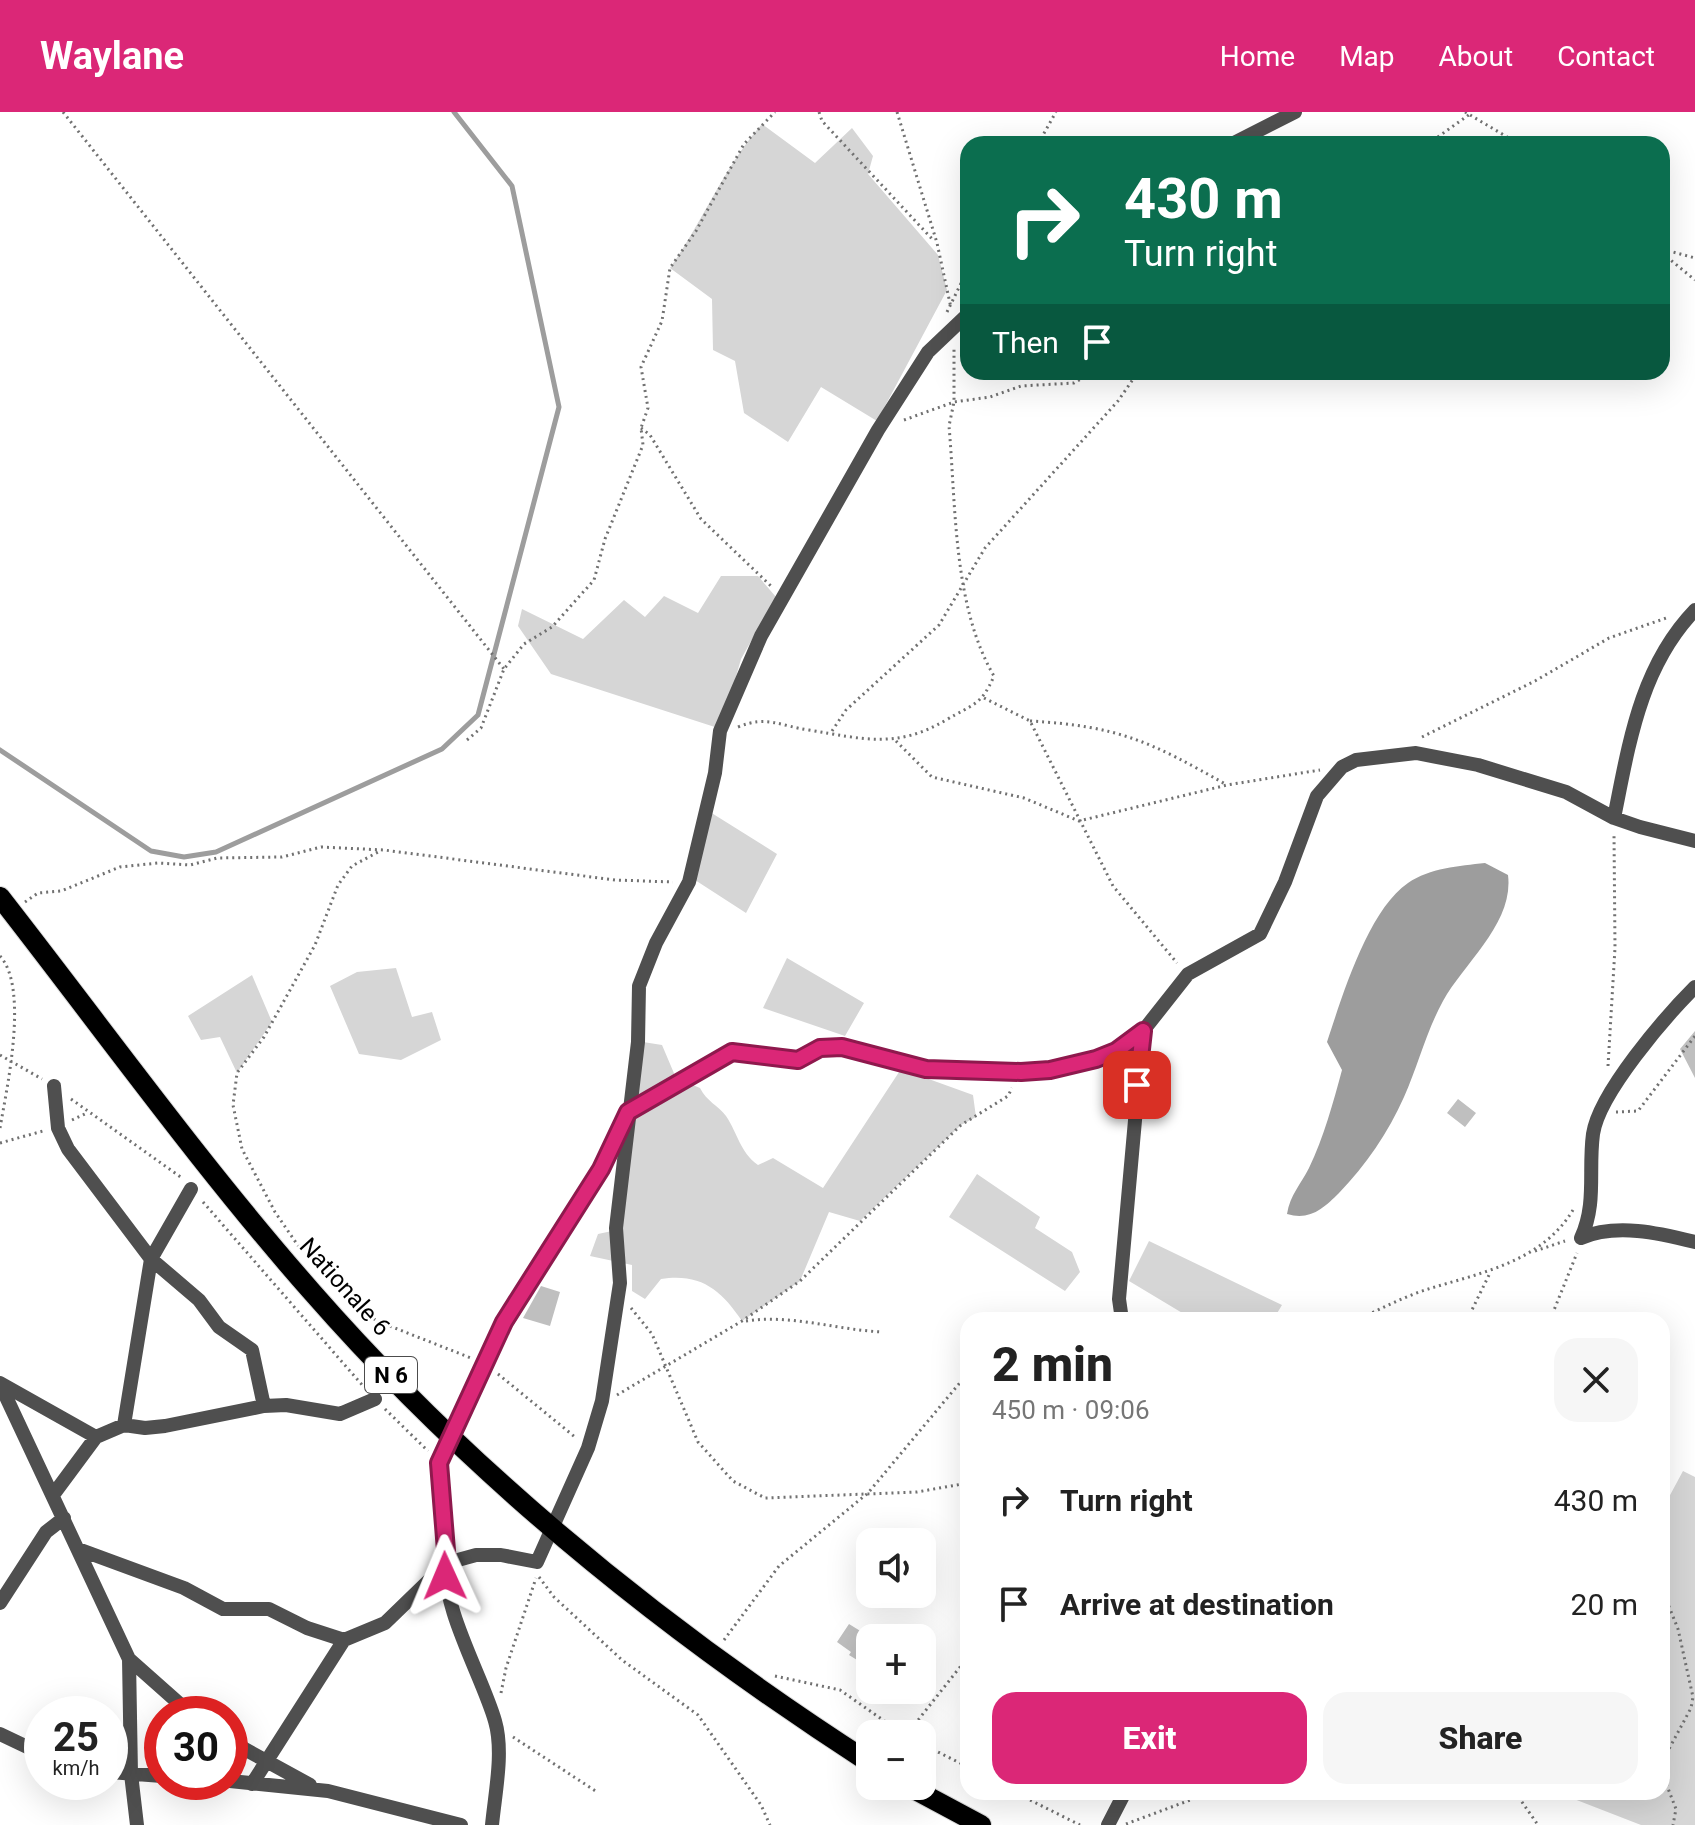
<!DOCTYPE html>
<html lang="en">
<head>
<meta charset="utf-8">
<style>
  body { margin:0; font-family:Roboto,sans-serif; background:#f6f6f6; color:#222; height:100vh; display:flex; flex-direction:column; font-size:30px; white-space:nowrap }
  * { box-sizing:border-box; margin:0 }
  p { font-size:26px; color:#767676 }
  .icon { flex:none; width:44px; height:44px; fill:none; stroke:currentColor; stroke-width:2; stroke-linecap:round; stroke-linejoin:round }
  .map { position:relative; flex:1; overflow:hidden }
  .side { position:absolute; left:960px; top:1200px; width:710px; height:488px; display:flex; flex-direction:column; background:#fff; border-radius:24px; box-shadow:0 8px 32px #0002 }
  .side>* { flex:none }
  .banner { position:absolute; left:960px; top:24px; width:710px; height:244px; border-radius:24px; box-shadow:0 8px 32px #0002; background:#0b6e4f; color:#fff; overflow:hidden }
  .tools { position:absolute; left:856px; top:1416px; display:grid; gap:16px }
  .tools a { display:grid; place-items:center; width:80px; height:80px; border-radius:16px; background:#fff; box-shadow:0 8px 32px #0002; font-size:40px }
  .speed { position:absolute; left:24px; top:1584px; display:flex; gap:16px; font-size:40px; font-weight:700; text-align:center }
  .speed>* { display:grid; place-content:center; width:104px; height:104px; border-radius:50%; background:#fff; box-shadow:0 8px 32px #0002; line-height:1 }
  .speed small { font-size:20px; font-weight:400 }
  .speed .limit { border:12px solid #d22; background:#fff; color:#111 }
  .pin { position:absolute; display:grid; place-items:center; width:68px; height:68px; color:#fff; margin:-34px; border-radius:16px; box-shadow:0 4px 12px #0006 }
  .me { position:absolute; width:88px; margin:-44px; rotate:359deg; stroke-linejoin:round; filter:drop-shadow(0 0 6px #0008) }
  .turn { display:flex; align-items:center; gap:28px; height:168px; padding:0 32px; font-size:36px }
  .turn .icon { width:104px; height:104px; stroke-width:2.5 }
  .turn b { display:block; font-size:56px; line-height:68px }
  .then { display:flex; align-items:center; height:76px; padding:0 32px; background:#0003; gap:16px; font-size:30px }
  .round { display:grid; place-items:center; flex:none; width:84px; height:84px; border-radius:24px; background:#f6f6f6 }
  .summary { display:flex; align-items:center; justify-content:space-between; height:136px; padding:0 32px }
  h1 { font-size:48px; font-weight:800; line-height:60px }
  .primary-button { display:flex; gap:16px; margin-top:auto; padding:16px 32px }
  .primary-button a { flex:1; height:92px; border-radius:24px; background:#db2777; color:#fff; font-size:32px; font-weight:800; line-height:92px; text-align:center }
  .primary-button a+a { background:#f6f6f6; color:#222 }
  ul { padding:0; list-style:none }
  li { display:flex; align-items:center; gap:24px; height:104px; padding:0 32px }
  li div { flex:1 }
  li b { display:block; font-size:30px }
  li em { font-style:normal }
  header { display:flex; align-items:center; gap:48px; box-sizing:border-box; height:112px; padding:0 40px; background:#db2777; color:#fff }
  header strong { font-size:38px }
  nav { display:flex; gap:44px; margin-inline-start:auto; font-size:28px }
  .map>svg:first-child { display:block }
  .green { fill:#d6d6d6 }
  .water { fill:#9d9d9d }
  .lines { fill:none; stroke-linecap:round; stroke-linejoin:round }
  .stream { stroke:#9d9d9d; stroke-width:5 }
  .building { fill:#bfbfbf }
  .primary-casing { stroke:#dbdbdb; stroke-width:22 }
  .path { stroke:#717171; stroke-width:3; stroke-dasharray:2 4; stroke-linecap:butt }
  .street { stroke:#4f4f4f; stroke-width:14 }
  .primary { stroke:#000; stroke-width:20 }
  .route-casing { stroke:#8e194d; stroke-width:20 }
  .route { stroke:#db2777; stroke-width:14 }
  .labels { text-anchor:middle; dominant-baseline:central; stroke-width:6; stroke-linejoin:round; paint-order:stroke }
  .shield { fill:#fff; stroke:#4c4c4c; stroke-width:2 }
  .shield-label { font-size:22px; font-weight:bold; fill:#000 }
  .street-label { font-size:24px; fill:#000; stroke:#fff }
</style>
</head>
<body>
<header>
<strong>Waylane</strong>
<nav><a>Home</a><a>Map</a><a>About</a><a>Contact</a></nav>
</header>
<div class="map">
<svg width="1695" height="1713" viewBox="0 0 1695 1713">
  <rect width="100%" height="100%" fill="#fff"/>
  <path class="green" d="M762,12L815,51L852,16L873,44L868,62L938,143L947,178L877,309L821,275L788,330L744,301L735,249L713,238L712,187L670,156C703,109 724,55 762,12Z
    M721,464H758L776,485L741,547L721,617L551,562L518,514L522,497L583,527L624,488L645,505L664,484L698,501Z
    M710,700L777,742L746,801L695,768Z
    M787,846L864,891L845,924L763,896Z
    M396,856L412,905L432,900L441,928L401,948L359,942L330,874L357,860Z
    M252,863L272,910L237,961L220,925L201,928L188,904Z
    M643,930L662,933L676,966L700,976C707,990 718,993 726,1004C738,1022 740,1040 758,1053L773,1046L823,1076L901,957L973,983L976,1005L961,1013L860,1109L829,1100L800,1169L742,1209C721,1178 701,1161 661,1167L645,1187L632,1179V1153L590,1144L598,1122L612,1119Z
    M977,1062L1040,1105L1035,1116L1072,1140L1080,1160L1065,1179L949,1105Z
    M1149,1129L1282,1193L1273,1208H1194L1129,1169Z
    M1683,1359L1695,1365V1713H1641L1556,1680H1662V1398Z"/>
  <path class="water" d="M1485,751L1508,763C1514,811 1465,850 1443,889C1426,920 1418,954 1404,985C1388,1021 1366,1053 1339,1081C1324,1096 1310,1109 1287,1102C1290,1083 1301,1072 1309,1056C1324,1025 1333,991 1342,958L1327,930C1342,885 1368,798 1408,771C1430,756 1459,754 1485,751Z"/>
  <g class="lines">
    <path class="stream" d="M0,638L151,739L184,745L216,740L442,637L478,603L559,295L512,74L454,0"/>
  </g>
  <path class="building" d="M1695,919V966L1680,937Z
    M1458,987L1476,1001L1465,1015L1447,1001Z
    M541,1174L560,1180L550,1214L523,1206Z
    M849,1512L870,1525V1556L849,1543L851,1540L837,1530Z"/>
  <g class="lines">
    <defs>
      <path id="primary" d="M0,785C103,917 201,1054 312,1180C473,1364 665,1519 870,1651
        M908,1674L981,1713"/>
    </defs>
    <use href="#primary" class="primary-casing"/>
    <path class="path" d="M63,0L504,557
      M819,0L822,9L934,129
      M897,0L937,131L951,196
      M1465,0L1519,32
      M1038,32L1056,0
      M1428,32L1470,2
      M1662,137L1695,146
      M1662,141L1695,168
      M947,200L968,157
      M904,308L954,290L990,285L1021,274L1074,271L1093,260
      M641,316L650,323L701,407L772,475
      M984,586L1030,609L1113,774L1177,851
      M1030,609C1119,614 1151,630 1227,673
      M738,615C767,603 780,614 809,618C863,627 897,637 946,608C973,592 981,594 994,564C953,494 956,394 949,314L954,290V236
      M832,619L846,598L939,513L985,436L1118,289L1138,260
      M1422,625L1535,569L1609,526L1669,505
      M467,628L481,616L504,557L524,532L552,515L594,468L605,427L643,333L641,316L648,296L641,255L662,209L670,156L696,119L744,32L775,0
      M896,629L932,665L1024,686L1079,709L1227,673L1320,658
      M25,790L38,781L61,779L120,755L158,751L190,753L217,746L282,745L321,735L384,738L615,768L673,770
      M0,844C29,876 7,975 0,1016
      M0,943L42,967
      M1608,954L1615,836L1614,722
      M71,987L182,1066
      M1616,1000L1638,999L1695,924
      M72,1008L87,1001
      M0,1031L43,1019
      M203,1090L363,1274
      M299,1135L275,1100L242,1037L233,993L237,961L264,925L315,833L338,773L352,754L380,739
      M1535,1139L1565,1129
      M344,1186L377,1209L471,1246
      M631,1196L652,1222L698,1330L733,1369L765,1386L917,1380L968,1371
      M1356,1208C1379,1198 1401,1186 1425,1178C1479,1161 1541,1151 1573,1098
      M1467,1208L1490,1161
      M1550,1208L1577,1141
      M746,1209C791,1202 837,1218 883,1220
      M498,1262L575,1325
      M617,1283L742,1209L800,1169L961,1013L1008,984L1012,976
      M385,1297L428,1339
      M1662,1342L1666,1350L1662,1373
      M539,1465L554,1485L622,1548L698,1603L761,1693L770,1713
      M1662,1477L1678,1517L1693,1585L1691,1596L1662,1650
      M724,1528L779,1454L868,1381L968,1261
      M775,1564L840,1578L903,1622
      M501,1581L506,1556L536,1466
      M907,1622L968,1545
      M513,1625L597,1680
      M922,1632L968,1655
      M1662,1661L1676,1697L1673,1713
      M1014,1680L1080,1713
      M1515,1680L1538,1713
      M1126,1712L1193,1687L1203,1680"/>
    <path class="street" d="M1232,32L1295,0
      M1614,706C1629,632 1640,555 1695,498
      M54,974L58,1016L68,1037L151,1147L199,1188L219,1215L252,1238L264,1294
      M1581,1126C1597,1091 1588,1059 1593,1022C1599,981 1666,904 1695,875
      M1581,1126C1616,1111 1659,1121 1695,1130
      M1122,1208L1119,1187L1143,919
      M0,1271L96,1325L124,1313L145,1316L165,1314L264,1294L286,1293L340,1302L375,1287
      M0,1272L129,1547L131,1662L137,1713
      M124,1313L151,1147L191,1077
      M53,1383L96,1325
      M78,1437L184,1476L223,1497H269L307,1516L344,1528
      M0,1491L46,1420L64,1406
      M129,1547L191,1602
      M0,1622L42,1642
      M230,1629L310,1673
      M110,1660L162,1664
      M230,1669L328,1679L461,1713
      M252,1672L344,1528L385,1511L447,1451L476,1443H501L537,1450L588,1336L602,1289L620,1171L616,1116L638,930L639,874L656,831L689,770L715,661L720,619L761,524L878,318L928,240L968,202
      M492,1713C495,1681 504,1640 495,1609C483,1566 440,1493 447,1451L439,1351L491,1236L601,1057L628,1000L669,975L732,940L798,948L820,936L842,935L926,957L1021,960L1073,954L1116,939L1143,919L1188,862L1260,822L1285,770L1317,684L1342,655L1356,648L1416,641L1478,653L1566,680L1614,706L1640,715L1695,729
      M1108,1713L1125,1680"/>
    <use href="#primary" class="primary"/>
  </g>
  <g class="lines">
    <defs>
      <path id="route" d="M445,1464L447,1451L439,1351L504,1210L601,1057L628,1000L732,940L798,948L820,936L842,935L926,957L1021,960L1050,958L1096,947L1116,939L1143,919L1137,973"/>
    </defs>
    <use href="#route" class="route-casing"/>
    <use href="#route" class="route"/>
  </g>
  <g class="labels">
    <rect class="shield" x="365" y="1245" width="52" height="36" rx="6"/>
    <g class="shield-label">
      <text x="391" y="1263">N 6</text>
    </g>
    <g class="street-label">
      <text transform="translate(345 1175) rotate(48)">Nationale 6</text>
    </g>
  </g>
</svg>
<div class="tools">
<a><svg class="icon" aria-label="sound" viewBox="0 0 24 24"><path d="M4 9h4l5-4v14l-5-4H4zM17 9q2 3 0 6"/></svg></a>
<a>+</a>
<a>−</a>
</div>
<div class="speed"><div>25<small>km/h</small></div><div class="limit">30</div></div>
<div class="pin" style="left:1137px;top:973px;background:#d93025"><svg class="icon" aria-label="arrive" viewBox="0 0 24 24"><path d="M6 21V4h12l-3 4 3 4H6"/></svg></div>
<svg class="me" style="left:445px;top:1464px" viewBox="-20 -20 40 40"><path d="M0-17L14 15 0 8-14 15z" fill="#db2777" stroke="#fff" stroke-width="4"/></svg>
<div class="banner">
<div class="turn"><svg class="icon" aria-label="right" viewBox="0 0 24 24"><path d="M7 20v-9h11M14 6l5 5-5 5"/></svg><div><b>430 m</b>Turn right</div></div>
<div class="then">Then<svg class="icon" aria-label="arrive" viewBox="0 0 24 24"><path d="M6 21V4h12l-3 4 3 4H6"/></svg></div>
</div>
<section class="side">
<div class="summary"><div><h1>2 min</h1><p>450 m · 09:06</p></div><a class="round"><svg class="icon" aria-label="close" viewBox="0 0 24 24"><path d="M6 6l12 12M18 6L6 18"/></svg></a></div>
<ul>
<li><svg class="icon" aria-label="right" viewBox="0 0 24 24"><path d="M7 20v-9h11M14 6l5 5-5 5"/></svg><div><b>Turn right</b></div><em>430 m</em></li>
<li><svg class="icon" aria-label="arrive" viewBox="0 0 24 24"><path d="M6 21V4h12l-3 4 3 4H6"/></svg><div><b>Arrive at destination</b></div><em>20 m</em></li>
</ul>
<div class="primary-button"><a>Exit</a><a>Share</a></div>
</section>
</div>
</body>
</html>
